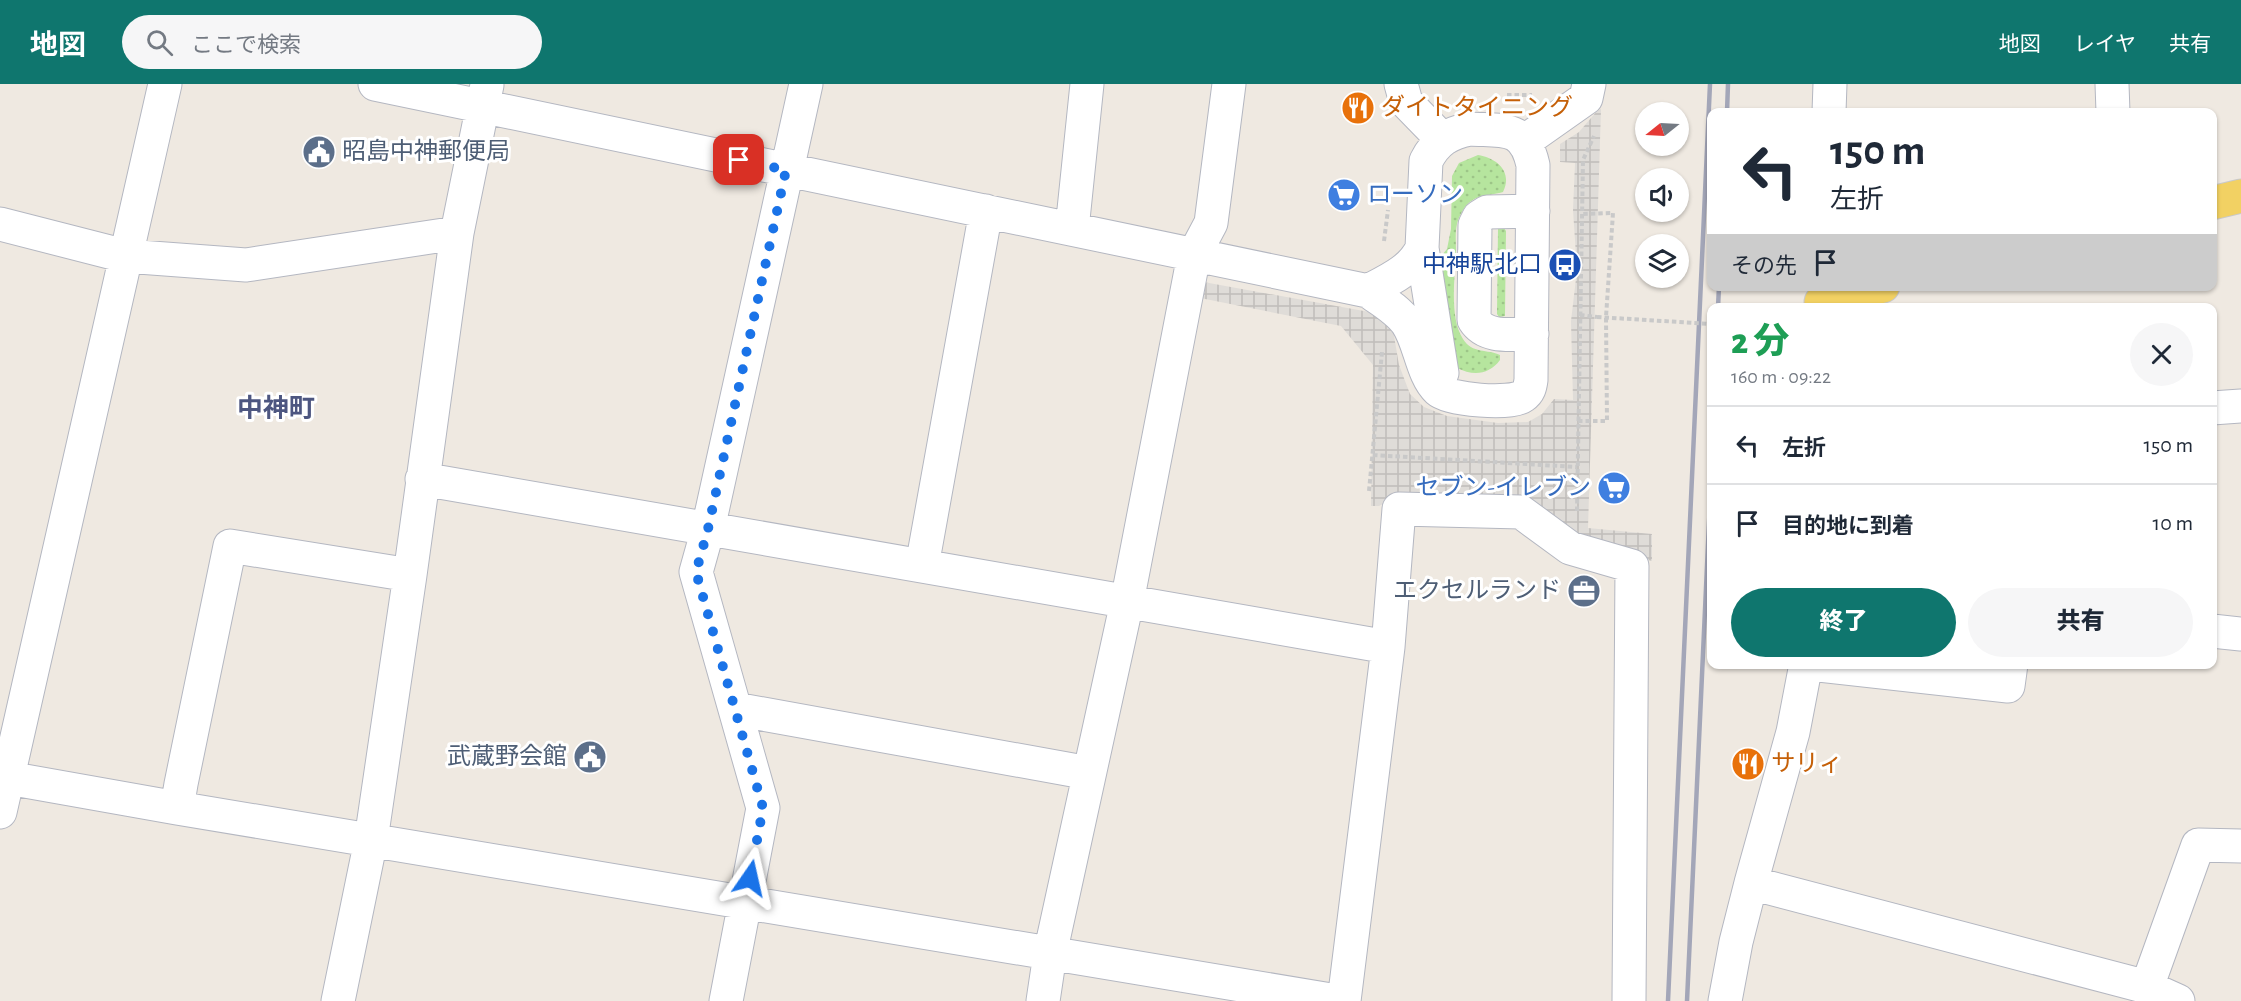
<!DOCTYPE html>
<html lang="ja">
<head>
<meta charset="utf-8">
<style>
  body { margin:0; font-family:"Alegreya Sans","Noto Sans JP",sans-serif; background:#f6f6f7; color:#1f2937; height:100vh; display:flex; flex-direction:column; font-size:22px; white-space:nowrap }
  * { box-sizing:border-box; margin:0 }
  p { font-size:20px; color:#747a83 }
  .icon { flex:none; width:33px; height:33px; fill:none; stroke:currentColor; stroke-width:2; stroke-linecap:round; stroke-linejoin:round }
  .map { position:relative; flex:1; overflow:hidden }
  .side { position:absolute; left:1707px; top:219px; width:510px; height:366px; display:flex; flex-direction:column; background:#fff; border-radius:12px; box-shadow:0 2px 4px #0004 }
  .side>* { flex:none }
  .top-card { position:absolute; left:1707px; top:24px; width:510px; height:183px; border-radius:12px; box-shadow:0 2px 4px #0004; background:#fff; color:#1f2937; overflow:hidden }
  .needle { width:39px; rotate:252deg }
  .controls { position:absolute; left:1635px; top:18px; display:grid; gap:12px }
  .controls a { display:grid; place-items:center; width:54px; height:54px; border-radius:50%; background:#fff; box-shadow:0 2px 4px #0004; font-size:30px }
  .pin { position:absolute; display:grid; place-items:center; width:51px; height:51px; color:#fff; margin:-26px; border-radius:12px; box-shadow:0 3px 9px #0006 }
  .me { position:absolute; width:66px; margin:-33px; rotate:11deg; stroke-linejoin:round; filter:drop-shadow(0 0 4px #0008) }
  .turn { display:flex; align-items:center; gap:21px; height:126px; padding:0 24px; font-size:27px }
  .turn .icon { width:78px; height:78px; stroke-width:2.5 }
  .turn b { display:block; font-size:42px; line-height:51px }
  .then { display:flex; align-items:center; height:57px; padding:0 24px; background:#0003; gap:12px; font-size:22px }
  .round { display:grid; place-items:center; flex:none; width:63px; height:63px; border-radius:32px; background:#f6f6f7 }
  .headline { display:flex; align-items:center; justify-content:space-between; height:102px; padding:0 24px }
  h1 { font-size:36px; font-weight:800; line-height:45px; color:#1e9e55 }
  .primary-button { display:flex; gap:12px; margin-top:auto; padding:12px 24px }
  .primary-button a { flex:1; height:69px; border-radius:36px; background:#0f766e; color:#fff; font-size:24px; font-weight:800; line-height:69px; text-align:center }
  .primary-button a+a { background:#f6f6f7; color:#1f2937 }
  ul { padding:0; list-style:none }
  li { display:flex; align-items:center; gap:18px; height:78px; padding:0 24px; border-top:2px solid #e0e1e3 }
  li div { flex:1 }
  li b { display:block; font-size:22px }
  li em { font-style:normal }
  header { display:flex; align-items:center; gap:36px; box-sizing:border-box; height:84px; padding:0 30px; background:#0f766e; color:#fff }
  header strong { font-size:28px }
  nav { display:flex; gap:33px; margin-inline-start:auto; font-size:21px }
  .search { width:420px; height:54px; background:#f6f6f7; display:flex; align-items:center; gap:15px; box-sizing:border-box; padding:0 21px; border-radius:33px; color:#747a83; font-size:22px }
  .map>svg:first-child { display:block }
  .grass { fill:url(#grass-dots) }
  .plaza { fill:url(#plaza-grid) }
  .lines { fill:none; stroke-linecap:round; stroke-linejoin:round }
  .minor-casing { stroke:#b4b7c1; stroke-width:35 }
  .major-casing { stroke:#c9c9c9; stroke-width:35 }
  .path { stroke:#c9c9c9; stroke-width:4; stroke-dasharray:4.5 3; stroke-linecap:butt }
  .minor { stroke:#fff; stroke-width:33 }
  .major { stroke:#f2d163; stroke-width:33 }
  .rail { stroke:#a3a6b8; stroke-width:4.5 }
  .path-bridge { stroke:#c9c9c9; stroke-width:4; stroke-dasharray:4.5 3; stroke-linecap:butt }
  .route { stroke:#1a73e8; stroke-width:10; stroke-dasharray:0 18 }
  .labels { text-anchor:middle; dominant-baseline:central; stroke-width:6; stroke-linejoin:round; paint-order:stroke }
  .food-label { font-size:24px; fill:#c56008; stroke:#fff; text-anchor:start }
  .service-label { font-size:24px; fill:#4e5e75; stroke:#fff; text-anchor:end }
  .shop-label { font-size:24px; fill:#366cbe; stroke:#fff; text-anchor:start }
  .transit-label { font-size:24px; fill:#164399; stroke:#fff; text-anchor:end }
  .neighbourhood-label { font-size:26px; font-weight:bold; fill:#4d5680; stroke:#fff }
</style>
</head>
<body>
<header>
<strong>地図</strong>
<div class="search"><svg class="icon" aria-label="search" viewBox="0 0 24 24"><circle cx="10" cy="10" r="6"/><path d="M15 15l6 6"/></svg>ここで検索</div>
<nav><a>地図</a><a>レイヤ</a><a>共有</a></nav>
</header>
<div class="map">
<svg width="2241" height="917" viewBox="0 0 2241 917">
  <defs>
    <pattern id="grass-dots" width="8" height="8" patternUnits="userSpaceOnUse" patternTransform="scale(1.5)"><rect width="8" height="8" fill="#b6e59e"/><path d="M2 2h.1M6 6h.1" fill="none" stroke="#9dc588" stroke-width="1.8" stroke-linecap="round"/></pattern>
    <pattern id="plaza-grid" width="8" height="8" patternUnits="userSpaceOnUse" patternTransform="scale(1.5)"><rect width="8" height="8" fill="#dfdcd8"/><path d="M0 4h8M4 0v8" fill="none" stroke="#c0bdba"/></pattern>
  </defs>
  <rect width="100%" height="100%" fill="#efe9e1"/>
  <path class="grass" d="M1478,71C1497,74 1513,88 1503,108C1489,112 1475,110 1465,123C1462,127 1458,135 1457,140C1455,148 1456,159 1456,168C1455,193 1449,234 1463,255C1472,270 1488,265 1500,271V276C1489,291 1473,292 1457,284L1433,182L1447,165L1451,145L1452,92L1459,79Z
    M1504,144L1506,147L1505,232L1499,233L1497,230L1498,145Z"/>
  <path class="plaza" d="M1601,25L1588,444L1652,450V477L1395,414L1379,422H1371L1373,281L1341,242L1195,213L1198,197L1375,229L1393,246L1399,281L1410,310L1424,323L1447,332L1498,339L1528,338L1542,330L1554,315L1573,316L1571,237L1577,186L1573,126L1575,79L1560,78V60L1579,48L1597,27Z"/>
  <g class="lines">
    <defs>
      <path id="minor" d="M375,0L1368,207
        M1401,0L1406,18L1442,55
        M2112,0L2113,28
        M1829,28L1830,0
        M1470,45C1504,47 1524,41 1533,81L1531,296C1530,303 1529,308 1523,312C1511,321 1449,316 1438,306C1422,291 1420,258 1407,239C1397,225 1382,217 1368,207C1389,196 1412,186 1422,164L1426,77C1436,57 1449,49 1470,45Z
        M1525,57L1586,14L1589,0
        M0,140L125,172L246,181L457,149
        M1072,145L1087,0
        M1422,164L1442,289
        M1532,250C1512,250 1486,255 1474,236L1475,141L1479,133L1487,128L1533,127
        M2212,324L2241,322
        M422,395L1388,563
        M922,482L986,127
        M2212,547L2241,550
        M1810,580L2008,602L2011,580
        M735,625L1089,689
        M8,694L177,724L1337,917
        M177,724L181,700L230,462L410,491
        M0,728L165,0
        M1751,799L2147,903L2178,917
        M2147,903L2198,761L2241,762
        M338,917L371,756L410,491L457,149L487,1
        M726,917L763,724L696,488L708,445L806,0
        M1043,917L1050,870L1127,518L1194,171L1211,139L1229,0
        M1344,917L1388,563L1399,425L1521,428L1570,464L1632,482L1629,917
        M1725,917L1736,858L1751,799L1793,648L1806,580"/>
      <path id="major" d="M2212,119L2241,112
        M1821,218L1883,202"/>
    </defs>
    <use href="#minor" class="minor-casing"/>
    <use href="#major" class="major-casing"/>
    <path class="path" d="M1507,11H1532
      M1384,157L1388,126
      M1580,231L1597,233
      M1709,251V240
      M1578,337H1607L1606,233L1613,129L1582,130
      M1373,371L1577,383
      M1369,407L1382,268
      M1577,427L1583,76L1594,52"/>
    <use href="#minor" class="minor"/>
    <use href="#major" class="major"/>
    <path class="rail" d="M1727,28L1728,0
      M1718,224L1719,202
      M1668,917L1710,0
      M1687,917L1712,374"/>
    <path class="path-bridge" d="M1597,233L1712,240"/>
  </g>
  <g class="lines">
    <path class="route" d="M739,76L786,86L708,445L696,488L763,724L750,794"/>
  </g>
  <defs>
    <symbol id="restaurant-disc" viewBox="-11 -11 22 22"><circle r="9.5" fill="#e8710a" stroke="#fff"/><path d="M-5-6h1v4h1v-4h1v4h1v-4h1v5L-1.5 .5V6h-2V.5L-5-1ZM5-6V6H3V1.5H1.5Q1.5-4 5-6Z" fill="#fff"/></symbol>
    <symbol id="civic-disc" viewBox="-11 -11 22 22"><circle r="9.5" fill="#5c6f8a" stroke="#fff"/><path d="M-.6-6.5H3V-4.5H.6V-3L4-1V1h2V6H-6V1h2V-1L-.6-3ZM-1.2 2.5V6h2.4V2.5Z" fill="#fff"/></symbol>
    <symbol id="supermarket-disc" viewBox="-11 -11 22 22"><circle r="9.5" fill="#3f7fe0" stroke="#fff"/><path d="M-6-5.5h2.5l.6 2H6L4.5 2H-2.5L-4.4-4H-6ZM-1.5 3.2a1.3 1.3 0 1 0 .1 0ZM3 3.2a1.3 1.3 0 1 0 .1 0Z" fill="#fff"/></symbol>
    <symbol id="bus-disc" viewBox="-11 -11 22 22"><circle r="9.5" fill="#1a4fb4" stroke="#fff"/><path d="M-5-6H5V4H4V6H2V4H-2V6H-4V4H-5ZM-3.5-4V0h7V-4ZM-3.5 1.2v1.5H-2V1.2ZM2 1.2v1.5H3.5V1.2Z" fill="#fff"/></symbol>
    <symbol id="office-disc" viewBox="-11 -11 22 22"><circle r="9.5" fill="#5c6f8a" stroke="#fff"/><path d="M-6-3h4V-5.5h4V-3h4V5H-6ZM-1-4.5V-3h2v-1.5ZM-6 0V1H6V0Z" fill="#fff"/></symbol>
  </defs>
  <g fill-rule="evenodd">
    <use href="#restaurant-disc" x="1339" y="5" width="38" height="38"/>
    <use href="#civic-disc" x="300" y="49" width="38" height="38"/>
    <use href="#supermarket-disc" x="1325" y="92" width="38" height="38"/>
    <use href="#bus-disc" x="1546" y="162" width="38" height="38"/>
    <use href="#supermarket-disc" x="1595" y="385" width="38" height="38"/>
    <use href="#office-disc" x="1565" y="488" width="38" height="38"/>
    <use href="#civic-disc" x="571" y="654" width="38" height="38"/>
    <use href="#restaurant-disc" x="1729" y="661" width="38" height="38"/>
  </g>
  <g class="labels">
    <g class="food-label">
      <text x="1381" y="24">ダイトタイニング</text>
      <text x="1771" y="680">サリィ</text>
    </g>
    <g class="service-label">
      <text x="342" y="68" text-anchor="start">昭島中神郵便局</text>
      <text x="1561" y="507">エクセルランド</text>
      <text x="567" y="673">武蔵野会館</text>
    </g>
    <g class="shop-label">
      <text x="1367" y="111">ローソン</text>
      <text x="1591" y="404" text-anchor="end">セブン-イレブン</text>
    </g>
    <g class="transit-label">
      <text x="1542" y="181">中神駅北口</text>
    </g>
    <g class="neighbourhood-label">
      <text x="276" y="325">中神町</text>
    </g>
  </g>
</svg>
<div class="controls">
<a><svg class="needle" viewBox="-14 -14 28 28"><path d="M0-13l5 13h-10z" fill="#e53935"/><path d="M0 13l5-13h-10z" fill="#747a83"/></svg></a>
<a><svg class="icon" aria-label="sound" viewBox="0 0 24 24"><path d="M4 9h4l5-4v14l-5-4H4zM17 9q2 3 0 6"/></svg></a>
<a><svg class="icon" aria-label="layers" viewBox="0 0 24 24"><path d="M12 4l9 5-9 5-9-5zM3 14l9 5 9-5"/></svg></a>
</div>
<div class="pin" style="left:739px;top:76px;background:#d93025"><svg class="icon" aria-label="arrive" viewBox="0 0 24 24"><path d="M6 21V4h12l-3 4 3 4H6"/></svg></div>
<svg class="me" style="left:750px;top:794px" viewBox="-20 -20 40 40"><path d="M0-17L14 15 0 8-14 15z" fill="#1a73e8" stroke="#fff" stroke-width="4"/></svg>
<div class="top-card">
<div class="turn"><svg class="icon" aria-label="left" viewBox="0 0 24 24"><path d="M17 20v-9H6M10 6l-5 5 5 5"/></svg><div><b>150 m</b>左折</div></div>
<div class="then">その先<svg class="icon" aria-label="arrive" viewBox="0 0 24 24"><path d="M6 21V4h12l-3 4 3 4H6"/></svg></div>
</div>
<section class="side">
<div class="headline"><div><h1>2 分</h1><p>160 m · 09:22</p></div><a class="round"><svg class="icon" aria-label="close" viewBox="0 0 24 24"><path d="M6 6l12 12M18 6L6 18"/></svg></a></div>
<ul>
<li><svg class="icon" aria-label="left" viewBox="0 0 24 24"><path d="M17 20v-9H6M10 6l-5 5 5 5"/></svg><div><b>左折</b></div><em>150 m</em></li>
<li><svg class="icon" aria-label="arrive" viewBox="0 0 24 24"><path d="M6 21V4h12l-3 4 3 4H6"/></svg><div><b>目的地に到着</b></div><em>10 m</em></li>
</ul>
<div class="primary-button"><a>終了</a><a>共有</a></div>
</section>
</div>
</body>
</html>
